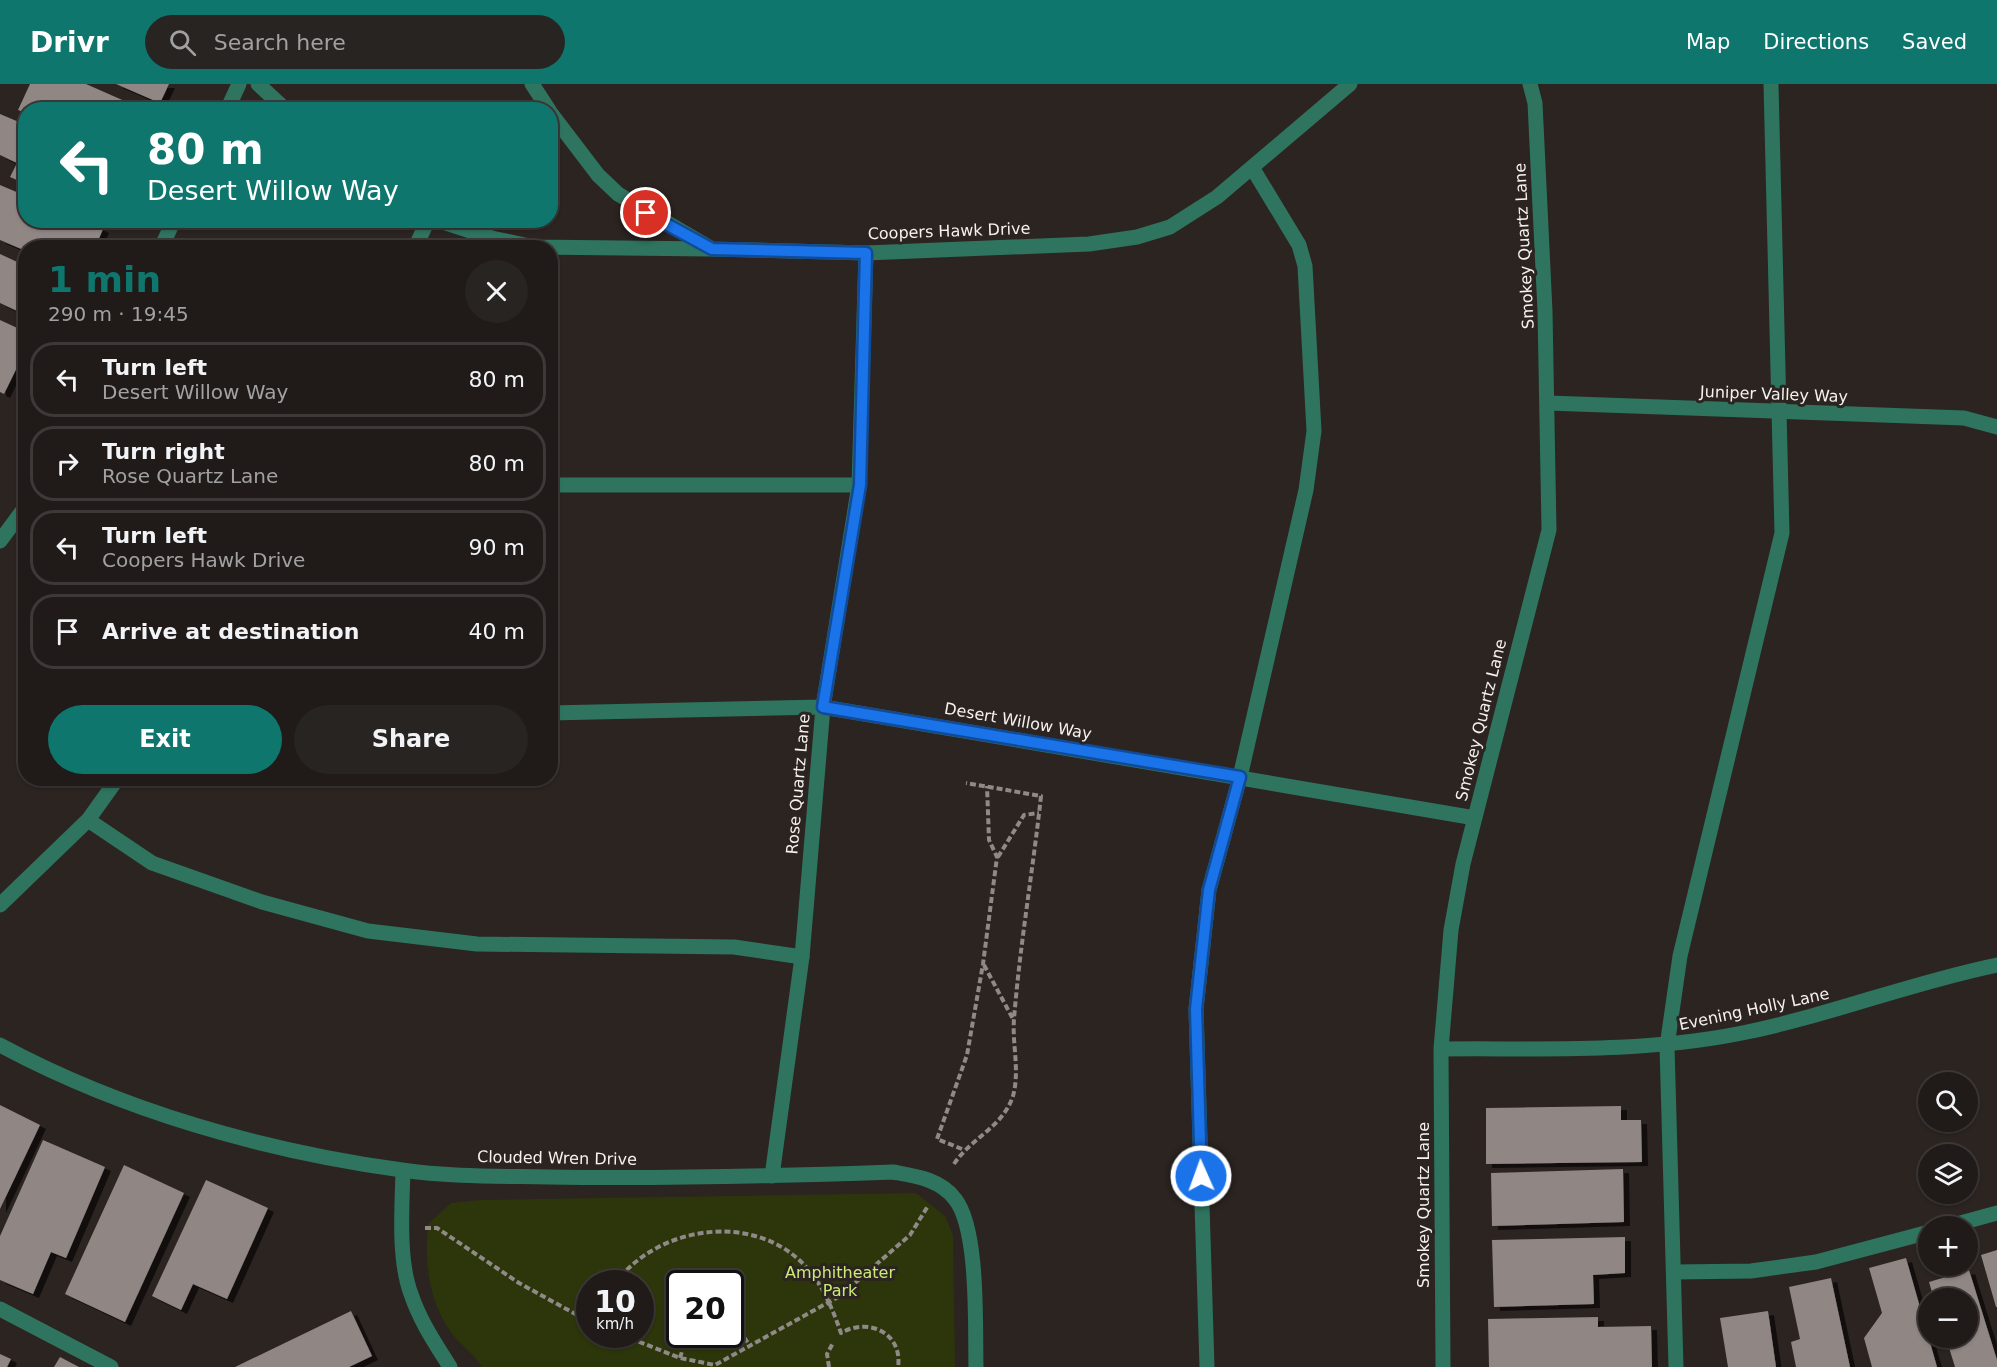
<!DOCTYPE html>
<html lang="en">
<head>
<meta charset="utf-8">
<style>
  body { margin:0; font-family:"DejaVu Sans",sans-serif; background:#282422; color:#f1f3f6; height:100vh; display:flex; flex-direction:column; font-size:22px; white-space:nowrap }
  * { box-sizing:border-box; margin:0 }
  p { font-size:20px; color:#a2a1a2 }
  .icon { flex:none; width:33px; height:33px; fill:none; stroke:currentColor; stroke-width:2; stroke-linecap:round; stroke-linejoin:round }
  .map { position:relative; flex:1; overflow:hidden }
  .drawer { position:absolute; left:18px; top:156px; width:540px; height:546px; display:flex; flex-direction:column; background:#201b19; border-radius:24px; box-shadow:0 2px 4px #0004,0 0 0 2px #3d3938 }
  .drawer>* { flex:none }
  .guide { position:absolute; left:18px; top:18px; width:540px; height:126px; border-radius:24px; box-shadow:0 2px 4px #0004,0 0 0 2px #3d3938; background:#0f766e; color:#fff; overflow:hidden }
  .fabs { position:absolute; left:1918px; top:988px; display:grid; gap:12px }
  .fabs a { display:grid; place-items:center; width:60px; height:60px; border-radius:50%; background:#201b19; box-shadow:0 2px 4px #0004,0 0 0 2px #3d3938; font-size:30px }
  .speed { position:absolute; left:576px; top:1186px; display:flex; gap:12px; font-size:30px; font-weight:700; text-align:center }
  .speed>* { display:grid; place-content:center; width:78px; height:78px; border-radius:50%; background:#201b19; box-shadow:0 2px 4px #0004,0 0 0 2px #3d3938; line-height:1 }
  .speed small { font-size:15px; font-weight:400 }
  .speed .limit { border:3px solid #111; border-radius:9px; background:#fff; color:#111 }
  .pin { position:absolute; display:grid; place-items:center; width:51px; height:51px; color:#fff; margin:-26px; border:3px solid #fff; border-radius:50%; box-shadow:0 2px 6px #0007 }
  .me { position:absolute; width:66px; margin:-33px; rotate:358deg; stroke-linejoin:round; filter:drop-shadow(0 0 4px #0008) }
  .turn { display:flex; align-items:center; gap:21px; height:126px; padding:0 30px; font-size:27px }
  .turn .icon { width:78px; height:78px; stroke-width:2.5 }
  .turn b { display:block; font-size:42px; line-height:51px }
  .round { display:grid; place-items:center; flex:none; width:63px; height:63px; border-radius:32px; background:#282422 }
  .overview { display:flex; align-items:center; justify-content:space-between; height:102px; padding:0 30px }
  h1 { font-size:36px; font-weight:800; line-height:45px; color:#0f766e }
  .button { display:flex; gap:12px; margin-top:auto; padding:12px 30px }
  .button a { flex:1; height:69px; border-radius:36px; background:#0f766e; color:#fff; font-size:24px; font-weight:800; line-height:69px; text-align:center }
  .button a+a { background:#282422; color:#f1f3f6 }
  ul { padding:0; list-style:none }
  li { display:flex; align-items:center; gap:18px; height:75px; margin:0 12px 9px; padding:0 18px; border:3px solid #3d3938; border-radius:24px }
  li div { flex:1 }
  li b { display:block; font-size:22px }
  li em { font-style:normal }
  header { display:flex; align-items:center; gap:36px; box-sizing:border-box; height:84px; padding:0 30px; background:#0f766e; color:#fff }
  header strong { font-size:28px }
  nav { display:flex; gap:33px; margin-inline-start:auto; font-size:21px }
  .search { width:420px; height:54px; background:#282422; display:flex; align-items:center; gap:15px; box-sizing:border-box; padding:0 21px; border-radius:33px; color:#a2a1a2; font-size:22px }
  .map>svg:first-child { display:block }
  .green { fill:#2c360a; fill-rule:evenodd }
  .building { fill:#908683; filter:url(#shadow) }
  .lines { fill:none; stroke-linecap:round; stroke-linejoin:round }
  .path { stroke:#8f8987; stroke-width:4; stroke-dasharray:6 3; stroke-linecap:butt }
  .lane { stroke:#2e745f; stroke-width:15 }
  .street { stroke:#2e745f; stroke-width:15 }
  .route-casing { stroke:#114b97; stroke-width:15 }
  .route { stroke:#1a73e8; stroke-width:10 }
  .labels { text-anchor:middle; dominant-baseline:central; stroke-width:6; stroke-linejoin:round; paint-order:stroke }
  .street-label { font-size:16px; fill:#f6f1ef; stroke:#2b2421 }
  .park-label { font-size:16px; fill:#cdea79; stroke:#2b2421 }
</style>
</head>
<body>
<header>
<strong>Drivr</strong>
<div class="search"><svg class="icon" aria-label="search" viewBox="0 0 24 24"><circle cx="10" cy="10" r="6"/><path d="M15 15l6 6"/></svg>Search here</div>
<nav><a>Map</a><a>Directions</a><a>Saved</a></nav>
</header>
<div class="map">
<svg width="1997" height="1283" viewBox="0 0 1997 1283">
  <defs>
    <filter id="shadow"><feDropShadow dx="6" dy="4" stdDeviation="0" flood-color="#0009"/></filter>
  </defs>
  <rect width="100%" height="100%" fill="#2b2421"/>
  <path class="green" d="M916,1109L945,1132L953,1151L955,1283H482C475,1271 463,1263 454,1252C429,1221 424,1179 428,1140L451,1119L481,1116ZM590,1200H640V1251H590ZM680,1200H730V1251H680Z"/>
  <path class="building" d="M30,0H86L145,26H26V29L18,26Z
    M116,0H169L160,19Z
    M0,30L26,41V100L10,93L17,79L0,71Z
    M0,101L26,112V136H84L103,145L95,164H26V167L0,156Z
    M0,170L26,182V231L0,219Z
    M0,236L26,248V265L4,310L0,308Z
    M0,1021L40,1041L0,1125Z
    M1621,1022V1036H1641L1642,1078L1486,1080V1024Z
    M43,1056L105,1083L66,1174L51,1168L33,1210L0,1196V1152Z
    M124,1081L184,1109L125,1238L65,1210Z
    M1623,1085L1624,1138L1492,1142L1491,1089Z
    M206,1096L268,1124L227,1215L193,1200L181,1226L152,1212Z
    M1625,1153V1189L1593,1191L1594,1220L1494,1223L1492,1156Z
    M1997,1166V1223H1996L1981,1171Z
    M1906,1174L1937,1283H1872L1864,1254L1882,1229L1869,1184Z
    M1969,1186L1997,1276V1283H1955L1946,1254H1968V1215H1934L1929,1198Z
    M1831,1194L1850,1283H1796L1791,1258L1800,1255L1789,1203Z
    M351,1227L372,1272L349,1283H235Z
    M1768,1227L1776,1283H1728L1720,1234Z
    M1598,1233V1243L1651,1242L1652,1283H1489L1488,1235Z
    M0,1270L11,1275L7,1283H0Z
    M60,1273L79,1283H54Z"/>
  <g class="lines">
    <path class="path" d="M998,773L1024,731L1039,729
      M984,881L1013,935
      M962,1065L937,1055L967,971L983,880L997,773L989,756L987,702
      M954,1080C971,1054 1003,1043 1013,1012C1020,986 1012,960 1014,935C1020,860 1033,786 1041,712L966,699
      M425,1144H437L519,1199L590,1238
      M615,1200C657,1141 757,1126 808,1185C824,1204 833,1226 841,1249C868,1233 903,1249 898,1283
      M730,1243L741,1249L750,1262
      M622,1251L680,1274L715,1281L840,1212L910,1151L928,1122
      M680,1274L687,1251
      M829,1283L827,1270L833,1259"/>
    <path class="lane" d="M415,164L428,136
      M550,401H859
      M88,736L152,779L262,818L368,847L477,860L734,863L802,873
      M0,821L88,736L118,694
      M1946,1143L1997,1129
      M1675,1188L1751,1187L1816,1178L1929,1148
      M0,1225L111,1283
      M1207,1283L1196,925L1209,806L1240,693L1306,406L1314,347L1305,182L1299,161L1253,85
      M1676,1283L1667,962L1680,872L1782,449L1771,0"/>
    <path class="street" d="M258,0L286,26
      M532,0L549,26
      M227,26L239,0
      M550,28L598,91L618,110L712,165L866,169L1089,160L1137,153L1170,143L1217,113L1350,0
      M437,136L492,154L534,163L709,165
      M161,164L174,136
      M1548,319L1964,334L1997,343
      M0,457L26,422
      M550,629L823,623L1475,734
      M0,961C123,1027 264,1067 402,1086C450,1093 500,1092 549,1093C664,1095 778,1092 893,1088C915,1092 940,1095 955,1115C979,1145 975,1243 976,1283
      M1441,965C1539,964 1640,969 1737,950C1825,933 1909,899 1997,881
      M403,1087C402,1123 398,1176 411,1210C420,1237 435,1259 450,1283
      M772,1092L802,873L823,623L859,401L866,169
      M1443,1283L1441,965L1451,846L1463,780L1549,446L1545,227L1535,19L1530,0"/>
  </g>
  <g class="lines">
    <defs>
      <path id="route" d="M646,129L712,165L866,169L860,401L823,623L1240,693L1209,806L1196,925L1201,1092"/>
    </defs>
    <use href="#route" class="route-casing"/>
    <use href="#route" class="route"/>
  </g>
  <g class="labels">
    <g class="street-label">
      <text transform="translate(949 147) rotate(-2)">Coopers Hawk Drive</text>
      <text transform="translate(1524 162) rotate(-93)">Smokey Quartz Lane</text>
      <text transform="translate(1774 310) rotate(2)">Juniper Valley Way</text>
      <text transform="translate(1481 636) rotate(-76)">Smokey Quartz Lane</text>
      <text transform="translate(1018 637) rotate(10)">Desert Willow Way</text>
      <text transform="translate(798 700) rotate(-85)">Rose Quartz Lane</text>
      <text transform="translate(1754 925) rotate(-12)">Evening Holly Lane</text>
      <text transform="translate(557 1074) rotate(1)">Clouded Wren Drive</text>
      <text transform="translate(1423 1121) rotate(-90)">Smokey Quartz Lane</text>
    </g>
    <g class="park-label">
      <text x="840" y="1188">Amphitheater<tspan x="840" dy="18">Park</tspan></text>
    </g>
  </g>
</svg>
<div class="fabs">
<a><svg class="icon" aria-label="search" viewBox="0 0 24 24"><circle cx="10" cy="10" r="6"/><path d="M15 15l6 6"/></svg></a>
<a><svg class="icon" aria-label="layers" viewBox="0 0 24 24"><path d="M12 4l9 5-9 5-9-5zM3 14l9 5 9-5"/></svg></a>
<a>+</a>
<a>−</a>
</div>
<div class="speed"><div>10<small>km/h</small></div><div class="limit">20</div></div>
<div class="pin" style="left:646px;top:129px;background:#d93025"><svg class="icon" aria-label="arrive" viewBox="0 0 24 24"><path d="M6 21V4h12l-3 4 3 4H6"/></svg></div>
<svg class="me" style="left:1201px;top:1092px" viewBox="-20 -20 40 40"><circle r="17" fill="#1a73e8" stroke="#fff" stroke-width="3"/><path d="M0-11L8 9 0 5-8 9z" fill="#fff"/></svg>
<div class="guide">
<div class="turn"><svg class="icon" aria-label="left" viewBox="0 0 24 24"><path d="M17 20v-9H6M10 6l-5 5 5 5"/></svg><div><b>80 m</b>Desert Willow Way</div></div>
</div>
<section class="drawer">
<div class="overview"><div><h1>1 min</h1><p>290 m · 19:45</p></div><a class="round"><svg class="icon" aria-label="close" viewBox="0 0 24 24"><path d="M6 6l12 12M18 6L6 18"/></svg></a></div>
<ul>
<li><svg class="icon" aria-label="left" viewBox="0 0 24 24"><path d="M17 20v-9H6M10 6l-5 5 5 5"/></svg><div><b>Turn left</b><p>Desert Willow Way</p></div><em>80 m</em></li>
<li><svg class="icon" aria-label="right" viewBox="0 0 24 24"><path d="M7 20v-9h11M14 6l5 5-5 5"/></svg><div><b>Turn right</b><p>Rose Quartz Lane</p></div><em>80 m</em></li>
<li><svg class="icon" aria-label="left" viewBox="0 0 24 24"><path d="M17 20v-9H6M10 6l-5 5 5 5"/></svg><div><b>Turn left</b><p>Coopers Hawk Drive</p></div><em>90 m</em></li>
<li><svg class="icon" aria-label="arrive" viewBox="0 0 24 24"><path d="M6 21V4h12l-3 4 3 4H6"/></svg><div><b>Arrive at destination</b></div><em>40 m</em></li>
</ul>
<div class="button"><a>Exit</a><a>Share</a></div>
</section>
</div>
</body>
</html>
